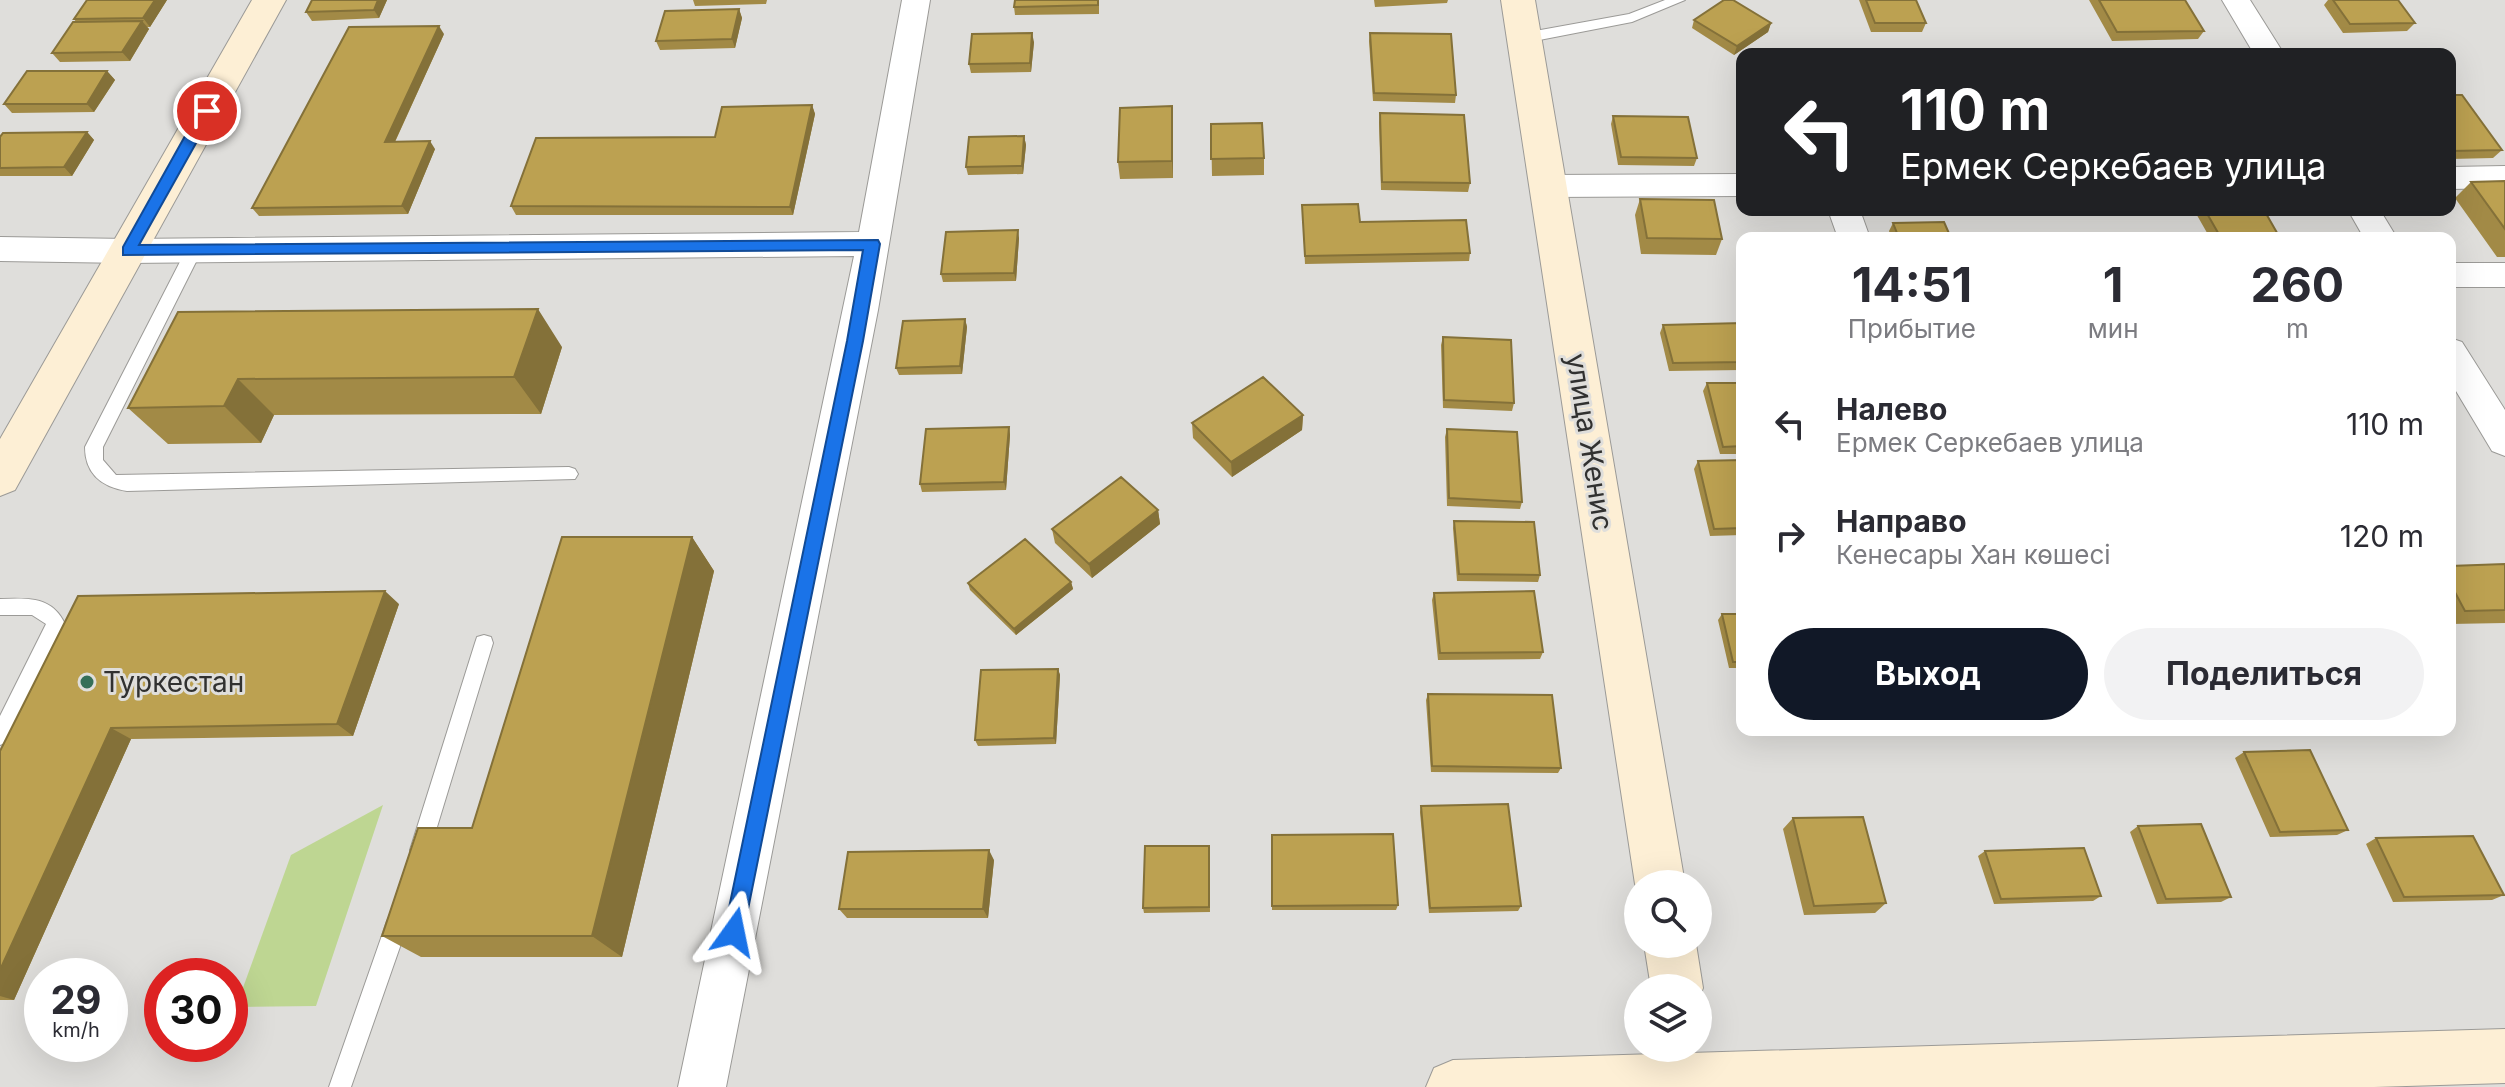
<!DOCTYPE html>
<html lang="ru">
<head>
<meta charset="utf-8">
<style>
  body { margin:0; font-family:Inter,sans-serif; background:#f2f2f3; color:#2b2b33; height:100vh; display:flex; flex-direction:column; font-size:30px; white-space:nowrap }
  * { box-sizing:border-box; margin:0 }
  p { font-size:26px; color:#7c7c81 }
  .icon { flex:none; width:44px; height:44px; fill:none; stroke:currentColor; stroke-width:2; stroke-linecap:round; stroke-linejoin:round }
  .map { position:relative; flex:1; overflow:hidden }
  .side { position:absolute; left:1736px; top:232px; width:720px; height:504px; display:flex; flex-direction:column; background:#fff; border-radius:16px; box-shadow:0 8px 32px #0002 }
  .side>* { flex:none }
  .banner { position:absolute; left:1736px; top:48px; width:720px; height:168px; border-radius:16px; box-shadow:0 8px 32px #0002; background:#202124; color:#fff; overflow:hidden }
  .buttons { position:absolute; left:1624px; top:870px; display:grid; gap:16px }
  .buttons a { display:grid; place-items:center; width:88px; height:88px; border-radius:50%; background:#fff; box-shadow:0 8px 32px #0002; font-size:40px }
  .speed { position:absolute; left:24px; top:958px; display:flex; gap:16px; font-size:40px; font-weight:700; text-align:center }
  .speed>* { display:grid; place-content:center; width:104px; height:104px; border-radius:50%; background:#fff; box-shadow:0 8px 32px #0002; line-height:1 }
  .speed small { font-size:20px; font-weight:400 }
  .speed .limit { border:12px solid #d22; background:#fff; color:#111 }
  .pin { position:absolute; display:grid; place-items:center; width:68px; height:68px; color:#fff; margin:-34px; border:4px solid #fff; border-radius:50%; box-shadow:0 2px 8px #0007 }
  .me { position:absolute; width:88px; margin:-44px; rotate:12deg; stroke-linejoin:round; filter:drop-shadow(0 0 6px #0008) }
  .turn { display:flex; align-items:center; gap:28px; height:168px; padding:0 32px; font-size:36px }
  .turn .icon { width:104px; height:104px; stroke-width:2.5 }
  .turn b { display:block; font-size:56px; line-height:68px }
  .eta { display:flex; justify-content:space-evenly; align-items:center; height:136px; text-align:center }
  .eta b { font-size:48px; font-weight:700; line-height:56px }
  .primary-button { display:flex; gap:16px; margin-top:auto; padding:16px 32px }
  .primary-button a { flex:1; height:92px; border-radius:48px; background:#111827; color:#fff; font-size:32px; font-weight:700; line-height:92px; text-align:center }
  .primary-button a+a { background:#f2f2f3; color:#2b2b33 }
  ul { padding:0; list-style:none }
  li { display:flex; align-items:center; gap:24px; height:112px; padding:0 32px }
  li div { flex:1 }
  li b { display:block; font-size:30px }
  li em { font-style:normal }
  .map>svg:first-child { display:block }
  .green { fill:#bed692 }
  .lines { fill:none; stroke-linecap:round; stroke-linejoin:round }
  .lane-casing { stroke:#9b9a97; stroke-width:2 }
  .street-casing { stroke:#9b9a97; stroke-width:2 }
  .secondary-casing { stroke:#9b9a97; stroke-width:2 }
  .lane { fill:#fff; fill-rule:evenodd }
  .street { fill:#fff; fill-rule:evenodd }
  .secondary { fill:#fdefd5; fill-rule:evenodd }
  .wall { fill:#a28a46 }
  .shaded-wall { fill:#847139 }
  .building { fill:#bca151; stroke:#847139; stroke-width:2 }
  .route { fill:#1a73e8; stroke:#114b97; stroke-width:2 }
  .poi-dot { fill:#356f58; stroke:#dfdedb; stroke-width:3 }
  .labels { text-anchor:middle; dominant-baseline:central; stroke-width:6; stroke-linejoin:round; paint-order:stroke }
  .street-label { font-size:28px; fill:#313130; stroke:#dfdedb }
  .poi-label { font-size:28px; fill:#313130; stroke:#dfdedb; text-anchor:start }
</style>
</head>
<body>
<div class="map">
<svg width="2505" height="1087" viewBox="0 0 2505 1087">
  <rect width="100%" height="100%" fill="#dfdedb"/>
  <path class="green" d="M383,805L316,1006L236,1007L291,855Z"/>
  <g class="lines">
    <defs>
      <path id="lane" d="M1665,0H1685L1632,22L1524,43L1517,38L1524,33L1629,14Z
        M194,244L202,250L103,447V460L116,475L569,467L575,469L578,474L575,479L127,491C102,487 85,474 85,447L186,250Z
        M0,599C28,598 52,596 65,624L7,742L0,745V716L46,624L32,615H0Z
        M484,635L491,637L493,643L430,850L427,857L420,860L413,857L410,850L475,643L477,637Z
        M398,911L405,914L409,921L351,1087H329L387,921L391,914Z"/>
      <path id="street" d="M902,0H930L878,310L726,1087H678L854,256L128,263L0,261V237L128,239L859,232Z
        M2222,0H2250L2284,54H2254Z
        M2505,166V188L2450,189V167Z
        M1742,174V196L1549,197L1538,194L1533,186L1538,178L1549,175Z
        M1828,210H1860L1870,238H1838Z
        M2348,210H2380L2397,238H2364Z
        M2450,263H2505V287H2450Z
        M2450,338L2462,342L2505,410V456L2492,451L2450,381Z"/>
      <path id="secondary" d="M252,0H286L15,490L0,496V439Z
        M1501,0H1535L1685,884H1638V892L1635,884Z
        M1644,944H1696L1703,988L1698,1001V988H1651Z
        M2505,1029V1083L2374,1087H1426L1434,1068L1453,1060Z"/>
    </defs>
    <use href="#lane" class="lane-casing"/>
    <use href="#street" class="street-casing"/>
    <use href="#secondary" class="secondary-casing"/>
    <use href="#lane" class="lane"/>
    <use href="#street" class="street"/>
    <use href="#secondary" class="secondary"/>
  </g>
  <path class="wall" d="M167,0L150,27H147L149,29L130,61L60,62L52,53L76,22L74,19Z
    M312,0H387L379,18L312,21L306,12Z
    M693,0H767L766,4L695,6Z
    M1015,0H1099V14L1015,15L1014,7Z
    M1374,0H1448L1447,3L1375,7Z
    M1859,0H1916L1926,23L1922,32H1871Z
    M2089,0H2185L2204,31L2198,39L2112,41Z
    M2328,0H2398L2415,23L2407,31L2343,33L2324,5Z
    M739,9L742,18L735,48L660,50L656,41Z
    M1694,20L1771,23L1768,32L1734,55L1692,28Z
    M1370,33L1456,95L1455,103L1373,101L1369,41Z
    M444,34L395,142L435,149L408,214L259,216L252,208Z
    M1034,42L1031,72L971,73L969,64Z
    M107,71L115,80L94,112L12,113L4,104Z
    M2450,95L2502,150L2493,158L2450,159Z
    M812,105L815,114L793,215H516L511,206Z
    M1380,113L1470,183L1468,192L1381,190L1379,122Z
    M1613,116L1697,158L1694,166L1618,165L1611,124Z
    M1173,123V178L1120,179L1118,162Z
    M1211,124L1264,158V175L1212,176Z
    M87,132L94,140L72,176H0V137Z
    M1024,136L1026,145L1023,174L968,175L966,167Z
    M2505,181V257H2497L2455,198L2471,182Z
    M1640,199L1722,239L1716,255L1641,254L1635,215Z
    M1302,205L1470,253L1469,261L1305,264Z
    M2194,210H2264L2280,238H2210Z
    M1893,223L1951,238H1891L1889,231Z
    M1019,238L1016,281L943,282L941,274Z
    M178,312L562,347L541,414L274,415L261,443L168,444L128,408Z
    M965,319L967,327L962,374L899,375L896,368Z
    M1742,323V370L1669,371L1660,333L1663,325Z
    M1443,337L1514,403L1512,411L1443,408L1441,345Z
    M1707,383H1742V454H1720L1703,391Z
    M1303,415L1302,430L1232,477L1193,438L1192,423Z
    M1009,427L1010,435L1006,490L922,492L920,484Z
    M1447,429L1522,502L1520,509L1447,506L1445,437Z
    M1742,460V535L1710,536L1694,469L1698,461Z
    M1158,510L1160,524L1092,578L1055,543L1052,529Z
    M1454,521L1540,575L1538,582L1457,581L1453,528Z
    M692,537L714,571L622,957H421L382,936L472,828Z
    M2505,564V623L2450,624V566Z
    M1071,582L1073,589L1016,635L970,590L968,583Z
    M1434,593L1543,652L1540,659L1438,660L1432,600Z
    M399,604L353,736L131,739L14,1000H0V751Z
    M1722,614H1742V668H1729L1718,620Z
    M1058,669L1060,675L1056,744L978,746L975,740Z
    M1428,694L1561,768L1558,773L1431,772L1426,700Z
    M2244,752L2348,830L2337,835L2270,837L2235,758Z
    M1421,806L1521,906L1518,911L1429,913L1420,812Z
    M1793,818L1886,903L1875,913L1804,915L1783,829Z
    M2138,826L2231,897L2221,902L2157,904L2130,832Z
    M1272,835L1398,905L1396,910H1272Z
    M2376,838L2504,895L2492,900L2393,902L2366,844Z
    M1209,846L1210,912L1144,913L1143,908Z
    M1985,851L2101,896L2093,901L1994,904L1978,856Z
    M994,860L988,918H847L839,909Z"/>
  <path class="shaded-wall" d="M155,0H167L150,27L143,18Z
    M378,0H387L379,18L374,10Z
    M739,9L742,18L735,48L732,39Z
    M142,21L149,29L130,61L122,52Z
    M1771,23L1768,32L1734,55L1737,46Z
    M439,26L444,34L391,150L385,142Z
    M1032,33L1034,42L1031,72L1030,63Z
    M107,71L115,80L94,112L87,104Z
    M812,105L815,114L793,215L790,207Z
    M1172,106L1173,123V178L1172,161Z
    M87,132L94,140L72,176L64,167Z
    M1024,136L1026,145L1023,174L1022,166Z
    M430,141L435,149L408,214L402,206Z
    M1018,230L1019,238L1016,281L1014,273Z
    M538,309L562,347L541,414L514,377Z
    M965,319L967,327L962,374L960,366Z
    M238,379L274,415L261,443L224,406Z
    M1303,415L1302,430L1232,477L1231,462Z
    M1009,427L1010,435L1006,490L1004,482Z
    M1158,510L1160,524L1092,578L1089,564Z
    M692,537L714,571L622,957L592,936Z
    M1071,582L1073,589L1016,635L1014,629Z
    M385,591L399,604L353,736L337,724Z
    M1058,669L1060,675L1056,744L1054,738Z
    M111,728L131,739L14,1000L0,996V970Z
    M989,850L994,860L988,918L983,909Z"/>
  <path class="building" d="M87,0H155L143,18L74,19Z
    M312,0H378L374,10L306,12Z
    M1015,0H1098V5L1014,7Z
    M1724,0H1733L1771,23L1737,46L1694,20Z
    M1866,0H1916L1926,23H1875Z
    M2099,0H2185L2204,31L2117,32Z
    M2333,0H2398L2415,23L2350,24Z
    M739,9L732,39L656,41L665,11Z
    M142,21L122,52L52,53L73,22Z
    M439,26L385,142L430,141L402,206L252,208L349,27Z
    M1032,33L1030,63L969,64L972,34Z
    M1370,33L1451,34L1456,95L1374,93Z
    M27,71H107L87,104H4Z
    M2450,95H2462L2502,150L2450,151Z
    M812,105L790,207L511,206L536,138L715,137L722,107Z
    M1172,106V161L1118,162L1120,108Z
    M1380,113L1464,115L1470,183L1382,182Z
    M1613,116L1688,117L1697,158L1621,157Z
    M1262,123L1264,158L1211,159V124Z
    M87,132L64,167L0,168V137L3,133Z
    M1024,136L1022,166L966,167L969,137Z
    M2505,181V229L2471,182Z
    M1640,199L1714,200L1722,239L1647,238Z
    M1358,204L1360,222L1466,220L1470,253L1305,256L1302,205Z
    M2205,210H2264L2280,238H2221Z
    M1944,222L1951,238H1899L1893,223Z
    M1018,230L1014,273L941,274L946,232Z
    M538,309L514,377L238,379L224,406L128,408L178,312Z
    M965,319L960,366L896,368L903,321Z
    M1742,323V362L1673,363L1663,325Z
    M1443,337L1511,340L1514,403L1444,400Z
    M1263,377L1303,415L1231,462L1192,423Z
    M1707,383H1742V446L1723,447Z
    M1009,427L1004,482L920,484L926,429Z
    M1447,429L1517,432L1522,502L1449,498Z
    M1742,460V528L1714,529L1698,461Z
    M1121,477L1158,510L1089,564L1052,529Z
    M1454,521L1534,522L1540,575L1459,574Z
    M562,537H692L592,936H382L418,828H472Z
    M1025,539L1071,582L1014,629L968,583Z
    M2505,564V610L2465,611L2450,583V566Z
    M385,591L337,724L111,728L0,970V751L78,596Z
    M1534,591L1543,652L1440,653L1434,593Z
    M1722,614H1742V662H1733Z
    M1058,669L1054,738L975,740L981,670Z
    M1428,694L1552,695L1561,768L1432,766Z
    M2310,750L2348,830L2280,832L2244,752Z
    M1508,804L1521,906L1430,908L1421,806Z
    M1863,817L1886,903L1814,906L1793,818Z
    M2201,824L2231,897L2166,899L2138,826Z
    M1393,834L1398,905L1272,906V835Z
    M2473,836L2504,895L2404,897L2376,838Z
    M1145,846H1209V907L1143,908Z
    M2084,848L2101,896L2001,899L1985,851Z
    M989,850L983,909H839L848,852Z"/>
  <path class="route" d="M207,106L214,111L139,245L878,240L880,244L863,341L742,939L734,942L727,939L724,932L847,341L863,250L123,255V247L199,111Z"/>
  <circle class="poi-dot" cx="87" cy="682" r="8"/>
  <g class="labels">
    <g class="street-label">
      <text transform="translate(1590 442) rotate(81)">улица Женис</text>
    </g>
    <g class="poi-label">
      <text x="103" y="682">Туркестан</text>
    </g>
  </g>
</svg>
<div class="buttons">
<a><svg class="icon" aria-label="search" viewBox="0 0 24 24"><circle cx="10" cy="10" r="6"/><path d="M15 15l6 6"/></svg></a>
<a><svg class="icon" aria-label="layers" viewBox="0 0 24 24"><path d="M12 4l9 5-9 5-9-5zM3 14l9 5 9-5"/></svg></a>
</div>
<div class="speed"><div>29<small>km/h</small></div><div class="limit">30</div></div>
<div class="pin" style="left:207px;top:111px;background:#d93025"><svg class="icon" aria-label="arrive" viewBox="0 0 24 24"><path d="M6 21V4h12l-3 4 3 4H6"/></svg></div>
<svg class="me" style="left:734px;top:932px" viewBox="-20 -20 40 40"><path d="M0-17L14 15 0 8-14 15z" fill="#1a73e8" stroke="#fff" stroke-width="4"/></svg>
<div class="banner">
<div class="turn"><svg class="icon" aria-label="left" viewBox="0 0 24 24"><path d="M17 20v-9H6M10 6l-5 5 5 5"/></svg><div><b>110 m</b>Ермек Серкебаев улица</div></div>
</div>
<section class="side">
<div class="eta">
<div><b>14:51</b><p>Прибытие</p></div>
<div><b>1</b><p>мин</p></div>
<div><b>260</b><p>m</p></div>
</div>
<ul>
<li><svg class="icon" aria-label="left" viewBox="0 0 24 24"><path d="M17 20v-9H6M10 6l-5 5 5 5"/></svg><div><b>Налево</b><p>Ермек Серкебаев улица</p></div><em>110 m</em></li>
<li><svg class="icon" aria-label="right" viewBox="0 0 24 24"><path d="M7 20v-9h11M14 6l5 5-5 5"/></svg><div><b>Направо</b><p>Кенесары Хан көшесі</p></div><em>120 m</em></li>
</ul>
<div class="primary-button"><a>Выход</a><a>Поделиться</a></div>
</section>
</div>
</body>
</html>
